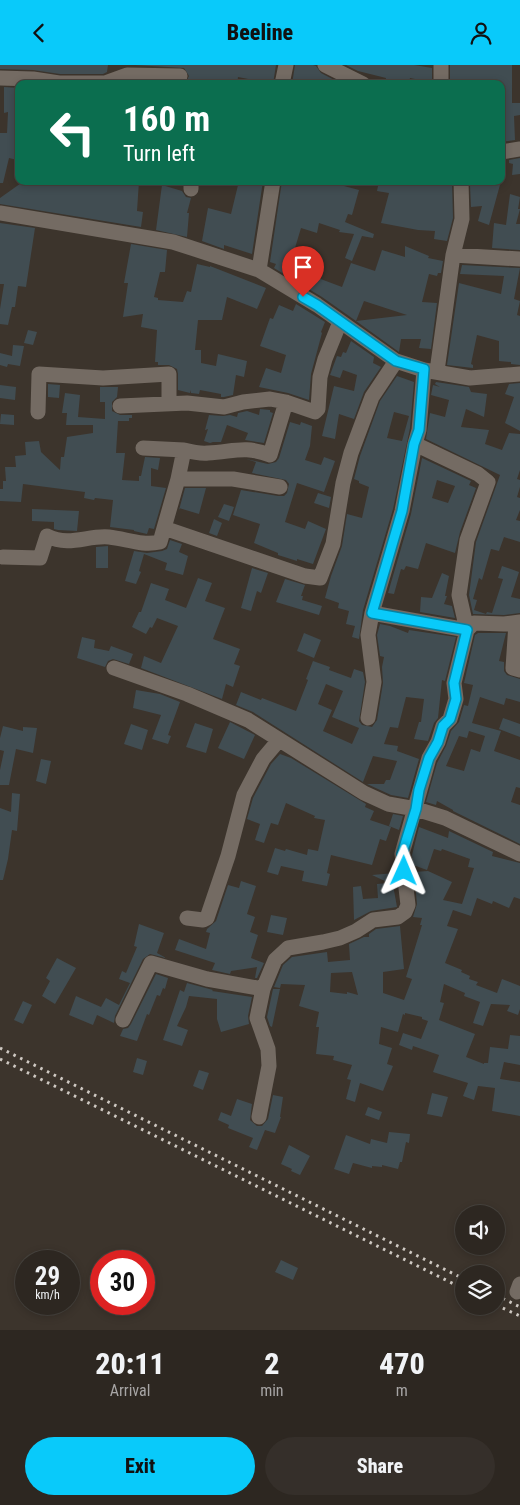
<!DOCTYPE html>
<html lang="en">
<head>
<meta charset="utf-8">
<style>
  body { margin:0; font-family:"Roboto Condensed",sans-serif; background:#352f2a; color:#f1f3f6; height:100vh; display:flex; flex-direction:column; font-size:19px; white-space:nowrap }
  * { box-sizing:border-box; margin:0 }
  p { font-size:16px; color:#a7a5a5 }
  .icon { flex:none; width:28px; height:28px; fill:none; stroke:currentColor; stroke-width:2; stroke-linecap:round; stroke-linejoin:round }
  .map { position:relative; height:1265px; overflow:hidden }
  .side { display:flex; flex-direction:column; background:#2d2721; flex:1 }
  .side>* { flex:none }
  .banner { position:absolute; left:15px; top:15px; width:490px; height:105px; border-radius:10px; box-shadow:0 2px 8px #0003,0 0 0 1px #48443f; background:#0b6e4f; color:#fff; overflow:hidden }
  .buttons { position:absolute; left:455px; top:1140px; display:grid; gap:10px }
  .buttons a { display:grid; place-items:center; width:50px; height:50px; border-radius:50%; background:#2d2721; box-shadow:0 2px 8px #0003,0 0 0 1px #48443f; font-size:25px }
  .speed { position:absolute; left:15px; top:1185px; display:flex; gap:10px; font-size:25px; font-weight:700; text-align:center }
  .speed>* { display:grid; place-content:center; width:65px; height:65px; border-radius:50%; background:#2d2721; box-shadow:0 2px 8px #0003,0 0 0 1px #48443f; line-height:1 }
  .speed small { font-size:12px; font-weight:400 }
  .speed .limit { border:8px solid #d22; background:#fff; color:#111 }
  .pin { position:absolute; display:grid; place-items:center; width:42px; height:42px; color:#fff; margin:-51px -21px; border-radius:50% 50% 50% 0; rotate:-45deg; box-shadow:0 0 5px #0007 }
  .pin .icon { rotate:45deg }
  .me { position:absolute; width:55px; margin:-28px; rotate:1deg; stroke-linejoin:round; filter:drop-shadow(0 0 4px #0008) }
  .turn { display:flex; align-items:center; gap:18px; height:105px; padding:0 25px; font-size:22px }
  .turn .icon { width:65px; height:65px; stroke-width:2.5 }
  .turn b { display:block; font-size:35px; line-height:42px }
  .eta { display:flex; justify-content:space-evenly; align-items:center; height:85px; text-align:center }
  .eta b { font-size:30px; font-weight:800; line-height:35px }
  .cta { display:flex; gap:10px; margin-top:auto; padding:10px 25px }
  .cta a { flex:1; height:58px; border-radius:30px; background:#09cafa; color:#111; font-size:20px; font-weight:800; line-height:58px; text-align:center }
  .cta a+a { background:#352f2a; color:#f1f3f6 }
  header { display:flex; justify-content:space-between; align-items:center; height:65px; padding:0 25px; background:#09cafa; color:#111; font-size:22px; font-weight:800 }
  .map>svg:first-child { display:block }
  .building { fill:#414d52; fill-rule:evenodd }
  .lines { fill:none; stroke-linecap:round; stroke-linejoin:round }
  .minor { stroke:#746b63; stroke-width:15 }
  .rail { stroke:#cec8c2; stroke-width:3; stroke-dasharray:2.5 5; stroke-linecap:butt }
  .route-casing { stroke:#0683a2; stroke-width:12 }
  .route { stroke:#09cafa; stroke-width:9 }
</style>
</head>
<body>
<header><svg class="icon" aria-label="back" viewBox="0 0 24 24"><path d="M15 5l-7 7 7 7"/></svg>Beeline<svg class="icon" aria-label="person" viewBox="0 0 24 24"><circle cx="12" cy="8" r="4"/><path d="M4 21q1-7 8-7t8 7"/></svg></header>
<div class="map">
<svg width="520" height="1265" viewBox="0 0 520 1265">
  <rect width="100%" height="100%" fill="#3c342c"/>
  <path class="building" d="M0,0H108L107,7L103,9H60L33,5L0,4Z
    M135,0H276L273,19L238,12L237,19H185L189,11L184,3Z
    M295,0H313L316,1L321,8L342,19H292Z
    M346,0H414L432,3V19H424L425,16L410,13L408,19H385L386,13L358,6Z
    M450,0H512V38H520V50L514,51L515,75L501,77V19H450Z
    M4,22L19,23V75L17,95L9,93L3,118H0V68H7L8,47L4,48Z
    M520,93V109L512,110L513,99L509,98V95Z
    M24,116H139L137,146L143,147L141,162L0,139V133Z
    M239,116H263L252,189L224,180V184L202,176L208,143L231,149Z
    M282,116H301L313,120L314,116H346L344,121L359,125L352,150L348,149L345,157L374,169L373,173L362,171L352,196L345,193L354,169L339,167L340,165L319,158L317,168L301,163L292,193L305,198L302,207L342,222L351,198L375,206L382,185L405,192V181L429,191L428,193L443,196L441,208H438L437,211L429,209L422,237L437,238L431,284L419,283L421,274H401L399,287L356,256L407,250L364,236L356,256L322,232L274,203L276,199L270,197Z
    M379,116H452L453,153L447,176L434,174L435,166L418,165L381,158L389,128L377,126Z
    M501,116L489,160L478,156L482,141L471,142L470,120L484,119V117Z
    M162,120L182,126L186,132L191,133L187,148H189L187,172L156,165Z
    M510,129L520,132L518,144H520L516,159H520V185L492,183L494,158L506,160Z
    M0,158L35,163L26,222L18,221L15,242H12L8,260L0,259V244L4,219H0Z
    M131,179L167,185L165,207H160L154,232L158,233V235L183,237L187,226L191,227L197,199L210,202V201L266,223L257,244L227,232L222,255H198L195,285H201V298L216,301L218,289L247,296L244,312L236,310L233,330L224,332H221V329L200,325L199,329L191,328L190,325V328L178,325V309L177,304L169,300H158V297H155L157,265L141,262L143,249L123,252L128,218H124Z
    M462,200L520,203L514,234L520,236L517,250L520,251V300L511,299V297L499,296V276L477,270L471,299L473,300V303L447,300L459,218L501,229L504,211L460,209Z
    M296,239L325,257L321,267L322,268L311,309L309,335L288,328L259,322L266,303L281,308L286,290L260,281L270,253L273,254L279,240L293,246Z
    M28,265L37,267L33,280L24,278Z
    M351,276L374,292L373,298L381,302L364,327L354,354L339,349L335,374L322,371L334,321L354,326L357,310L343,305L340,313L330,310L337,291L341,292L343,287L346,288Z
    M13,280L24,281L20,301L8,299L7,302L0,300V288L12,291Z
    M397,311L414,317L410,363L393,444L363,545L359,574L352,572L355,561L346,559L349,546L338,543L339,538L325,533L331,511L342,481L347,449L362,453L369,422L359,418V416L354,414L360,391L380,336ZM394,347L409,351L402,376L387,373Z
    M436,317L469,322L471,327L487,329L484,352L466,344L461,362L489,365L485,379L502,385L509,368L520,369V405L517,414L520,415V422L517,432L520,433V445L516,455L520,456V477L504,472L499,486L491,484L482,515L479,513L473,534L477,535L474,545L486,549L487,547L492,548L503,514L498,513L502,501L519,507L511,532L520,534V548L504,550L473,549L469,530L476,477L500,410L426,374L430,348L445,352L449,335L431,330L433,320L440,322L435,319Z
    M520,318V366L505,358L514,332L505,329L509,319Z
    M48,319L60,320L59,333L48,332Z
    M0,320L16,322L15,335L0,333Z
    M100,322H118L117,332L112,337V346L120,350H132V353H129V356H118L116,388H125L122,415L139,416V411H141L145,392L160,393L158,405L151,403V421L166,423L154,464L149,463L147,469L134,466V465L110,462L113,435L95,433L94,435L84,433L85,427L23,419L21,437L0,436V424H3V416H6L5,402H16L15,391L26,390L25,377L39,376L41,387L60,405L61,392H64L67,372L93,368V360H66L67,348H62L65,328L80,330L78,352L105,354V337H100Z
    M260,344L270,345V347L273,348L264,378L245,375L248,368L227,360L221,377H213L210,378L204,376L208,364L205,365L209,350L223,351L230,350L237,352L238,348L247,346L259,350Z
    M1,349L14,350V360L0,359Z
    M290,357L300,360L301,357L312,361L310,381L305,395L321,400L324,392L335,396L324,427L297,418L285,457L305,464L308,456L326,464L313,499L297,494V496L278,490V488L254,478L260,459L233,450L241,425L278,431H284L287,428L289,419L286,415L252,408L256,397L246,394L268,399L276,397L279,393Z
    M422,393L471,416L469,420L476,423L460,467L455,488L426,478L418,504L406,501L404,505L401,504L394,529L388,528L411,449ZM437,415L455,421L448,438L432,433Z
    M185,423H206L199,449L179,443V445Z
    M318,428L331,432L329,443L314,438Z
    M224,439L234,442L229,456L218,452Z
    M32,444L79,446L77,466L58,465L54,464V457L32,456Z
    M214,454L222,458L217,471L209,468Z
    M170,475L182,479L179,487L188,491L183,510L165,505L167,498L144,489L139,506L141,507L136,519L125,516L134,486L147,488L162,486L167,484Z
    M108,481V503H96V482Z
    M252,503L268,508L261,528L257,526L251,546L241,543Z
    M442,508L449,511L445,531H447L444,539L452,541L455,553L420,547L421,532L432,533Z
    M198,513L212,518L205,536L225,543L213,574L240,584L234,599L240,601L233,622L226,619L222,634L141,603L144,591L161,598L178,561L157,553L152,563L150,562L146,569L132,562L139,547H141L151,518L169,524L165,535L186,543Z
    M285,514L305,520L301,531H303L302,535L322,541L319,550L276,537Z
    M380,559L390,561L408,568L409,565L456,572L445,616L442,615L438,653L434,658L428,676L414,674L419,657H421L424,634L406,632L398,663L390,662L384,679L398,681L397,686L419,694L408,733L391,730L367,719H384L386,715H390L397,696L373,691L363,717L253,647L236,640L241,627L261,635L262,633L296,646L308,615L306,614L313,596L330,602L329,605L351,613L354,604L363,607L365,617L359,656L362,660L372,662L377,655L383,618L382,602L384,592L380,591L377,570ZM326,619L343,626L332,652L359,663L352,679L323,666L332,645L318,639Z
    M304,568L321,575L314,593L297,586Z
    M478,568H506L499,596L504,597V606L507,610L520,614V637L506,633L504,640L480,632L472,658L501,666L494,686L520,695V723L516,722L511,737L520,740V779L453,746V745L437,736L436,740L426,737L437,698L446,681L451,666L459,657L464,640L468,641L473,620L464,618L475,570ZM469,666L485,671L480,687L471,684L464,706L446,701L459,671L467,673Z
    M82,572L95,575L94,583L109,586L111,581L133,589L129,599L113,594L108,596L105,602L77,593Z
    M136,625L160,629L180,637L168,670L171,671L168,679L152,674L161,650L133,643Z
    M503,653L520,659V672L499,664Z
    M230,657L255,670L244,694L218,683Z
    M195,658L213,664L206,688L186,682Z
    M131,659L148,665L142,685L124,679Z
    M3,661L23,666V662L37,663L33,688L16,684L9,720H0V705L4,686L0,685V673Z
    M280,689L291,693L366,739L365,742L374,746L370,755L391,762L386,776L380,774L372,800L331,790L327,808L330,809L327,821L302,816L304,806L281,801L278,810L267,807L275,783L285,786L286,784L307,790L308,784L318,786L325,755L314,753L315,751L286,738L278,760L271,758L264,778L255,775L260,759L247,754L253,733L271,699Z
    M41,694L51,696L46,719L36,716Z
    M12,728L20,729L17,766L12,765L8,794L3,815H0V743L11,747Z
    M393,749L403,751L399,765L389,761Z
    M419,762L448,773L449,766L493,787L492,791L520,798V834L514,832L509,843L493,836L492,839L477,833L471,851L453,845L447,861L458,864L445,898L462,905L461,907L470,911L469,914L478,917L476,920L497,928L502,914L520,921V944L518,950L507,946L510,940L491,939L483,961L473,958L480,937L464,931L465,928L444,919L440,937L444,938L439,955L475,969L466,992L484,999V998H488L490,982L508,984L510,970L520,971V1000L504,997L500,1014L520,1017V1051L492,1046L495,1023L478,1021L474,1035L463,1031L468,1018L433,1007L439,990L413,981L412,985L399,980L403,968L421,974L428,956L422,954V952L405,948V950L403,949L398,967L381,962L379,979L392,983L387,999L393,1001L383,1026L360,1018L355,1037L346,1034L351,1015L347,1014L352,1000L333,995L334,991L316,989L319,962H316L319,947L299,941L305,920L281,919L280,923L274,922L283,900L292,892L327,887L328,897L350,895L349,879L364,872H369V869L376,864L400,861L404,904L383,907V928L404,935L412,914L406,912L422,860H420L422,853L413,852L417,839L414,807L428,806L452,817L443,835L462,839L474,803L468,802L470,794L442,784L441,786L434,784L427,805L413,800L412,790ZM352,907L358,930L347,927V929L330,927L331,908Z
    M395,808L396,821L393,820L397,842L371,846L354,855L353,822L361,821L363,834L378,833L377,819L389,818L372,810Z
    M241,816L256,821L247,849L255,852L250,867L258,870L251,893L264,898L257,913H255L257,902L231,906L230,909L212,905L215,898L175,885L179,874L206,884L210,868L206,867L207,864L216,856L228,820L239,823Z
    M271,850L287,853L283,870L267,867Z
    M139,859L164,868L157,888L166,893L150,889L143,894L115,951L114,958L97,950L93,960L69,950L76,931L101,942L106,933L119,940L130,918L119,914L122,906L126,908L137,882L134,881Z
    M57,893L76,903L55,939L42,931L50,916L46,913Z
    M156,909L168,913L165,924L163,923L160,931L157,930L149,950L147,949L137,976L120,971L123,964L128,963L131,959Z
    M187,918L213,925L212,926L252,932L248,951L249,959L221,967L217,954V934L189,931L186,942L177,961L188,965L182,981L163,975L180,925L184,927Z
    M273,924H280L272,962L270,961L267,952Z
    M23,936L32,940L23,959L14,955Z
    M137,993L147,996L143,1010L133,1007Z
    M199,1005L209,1008L203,1025L193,1021Z
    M432,1028L448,1032L442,1052L427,1049Z
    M273,1030L283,1032L280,1052H281L275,1068L265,1065L257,1085L249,1082L253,1073L228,1063L229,1060L218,1055L221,1047L231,1051L237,1034L252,1039L250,1055L257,1061H262L268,1054Z
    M368,1042L382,1047L379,1055L365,1050Z
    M389,1067L410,1069L409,1078L406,1077L402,1097H400L398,1104L382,1100V1102L372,1101V1103L353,1098L349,1109L334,1104L346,1070L370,1079L371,1074L387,1078Z
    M289,1080L310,1091L300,1110L291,1106L292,1104L281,1099Z
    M281,1195L298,1203L293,1215L275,1207Z"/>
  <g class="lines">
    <path class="minor" d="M325,0L363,19
      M441,0V19
      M0,13L33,14L59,18H105L127,10L180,11
      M282,19L286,0
      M501,87L520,84
      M191,124V116
      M0,148L173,177L259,205L317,240L396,296L424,305L470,313L520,309
      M453,190L520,194
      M259,205L273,116
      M437,306L453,190L462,154L461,116
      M120,341L187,338L224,342L243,337L270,334L286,337L315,347L318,344L320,312L325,294L340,257
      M38,347L39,309L103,313L169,309V339
      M415,379L478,409L488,417L467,475L459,530L467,565L474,558L504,559L520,557
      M143,383L184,385
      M178,414L184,385C192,387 200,389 208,388C233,387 244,380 270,390L286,337
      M164,463L178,414H233L280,422
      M3,492L40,493L47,471C70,482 87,470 109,472C127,474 142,481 160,477L164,463L305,511L320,513L333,479L343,418L351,388L372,332L396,296
      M516,558L513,603L520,605
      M114,603L187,629L248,655L364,728L388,739L416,744L445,753L520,789
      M368,653L374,617L368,570L372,548L402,446L415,379L419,365L424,305
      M187,853L203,855L207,853L228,791L244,730L263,694L279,675
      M123,955L151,898L207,914L263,924
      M259,1052L269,1001L268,984L257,953L263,924L275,895L288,883L323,877L340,873L356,866L373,855L398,852L405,847L408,840L402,789L429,693L438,677L443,661L450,654L456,634L454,618L467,565L372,548
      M517,1227L520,1219"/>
    <path class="rail" d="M0,983L464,1214
      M0,994L464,1224
      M496,1230L520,1242
      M496,1240L520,1251"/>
  </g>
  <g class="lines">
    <defs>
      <path id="route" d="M303,232L317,240L396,296L424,304L419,365L414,379L402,446L372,548L467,565L454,618L456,634L450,654L443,661L438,677L429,693L419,725L416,744L402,789L404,806"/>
    </defs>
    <use href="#route" class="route-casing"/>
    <use href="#route" class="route"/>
  </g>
</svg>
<div class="buttons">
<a><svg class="icon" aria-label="sound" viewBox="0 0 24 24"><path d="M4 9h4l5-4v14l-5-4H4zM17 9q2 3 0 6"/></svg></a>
<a><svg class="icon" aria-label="layers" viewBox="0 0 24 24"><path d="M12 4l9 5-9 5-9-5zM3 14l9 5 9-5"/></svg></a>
</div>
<div class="speed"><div>29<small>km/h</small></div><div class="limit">30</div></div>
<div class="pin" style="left:303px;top:232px;background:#d93025"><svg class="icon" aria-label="arrive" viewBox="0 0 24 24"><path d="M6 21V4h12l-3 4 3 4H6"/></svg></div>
<svg class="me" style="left:404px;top:806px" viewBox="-20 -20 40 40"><path d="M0-17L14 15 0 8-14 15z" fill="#09cafa" stroke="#fff" stroke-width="4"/></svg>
<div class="banner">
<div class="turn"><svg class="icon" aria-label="left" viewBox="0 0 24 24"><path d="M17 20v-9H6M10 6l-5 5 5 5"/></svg><div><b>160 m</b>Turn left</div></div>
</div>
</div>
<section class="side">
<div class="eta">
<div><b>20:11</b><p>Arrival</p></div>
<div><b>2</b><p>min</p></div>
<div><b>470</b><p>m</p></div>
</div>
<div class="cta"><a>Exit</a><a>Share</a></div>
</section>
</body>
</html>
